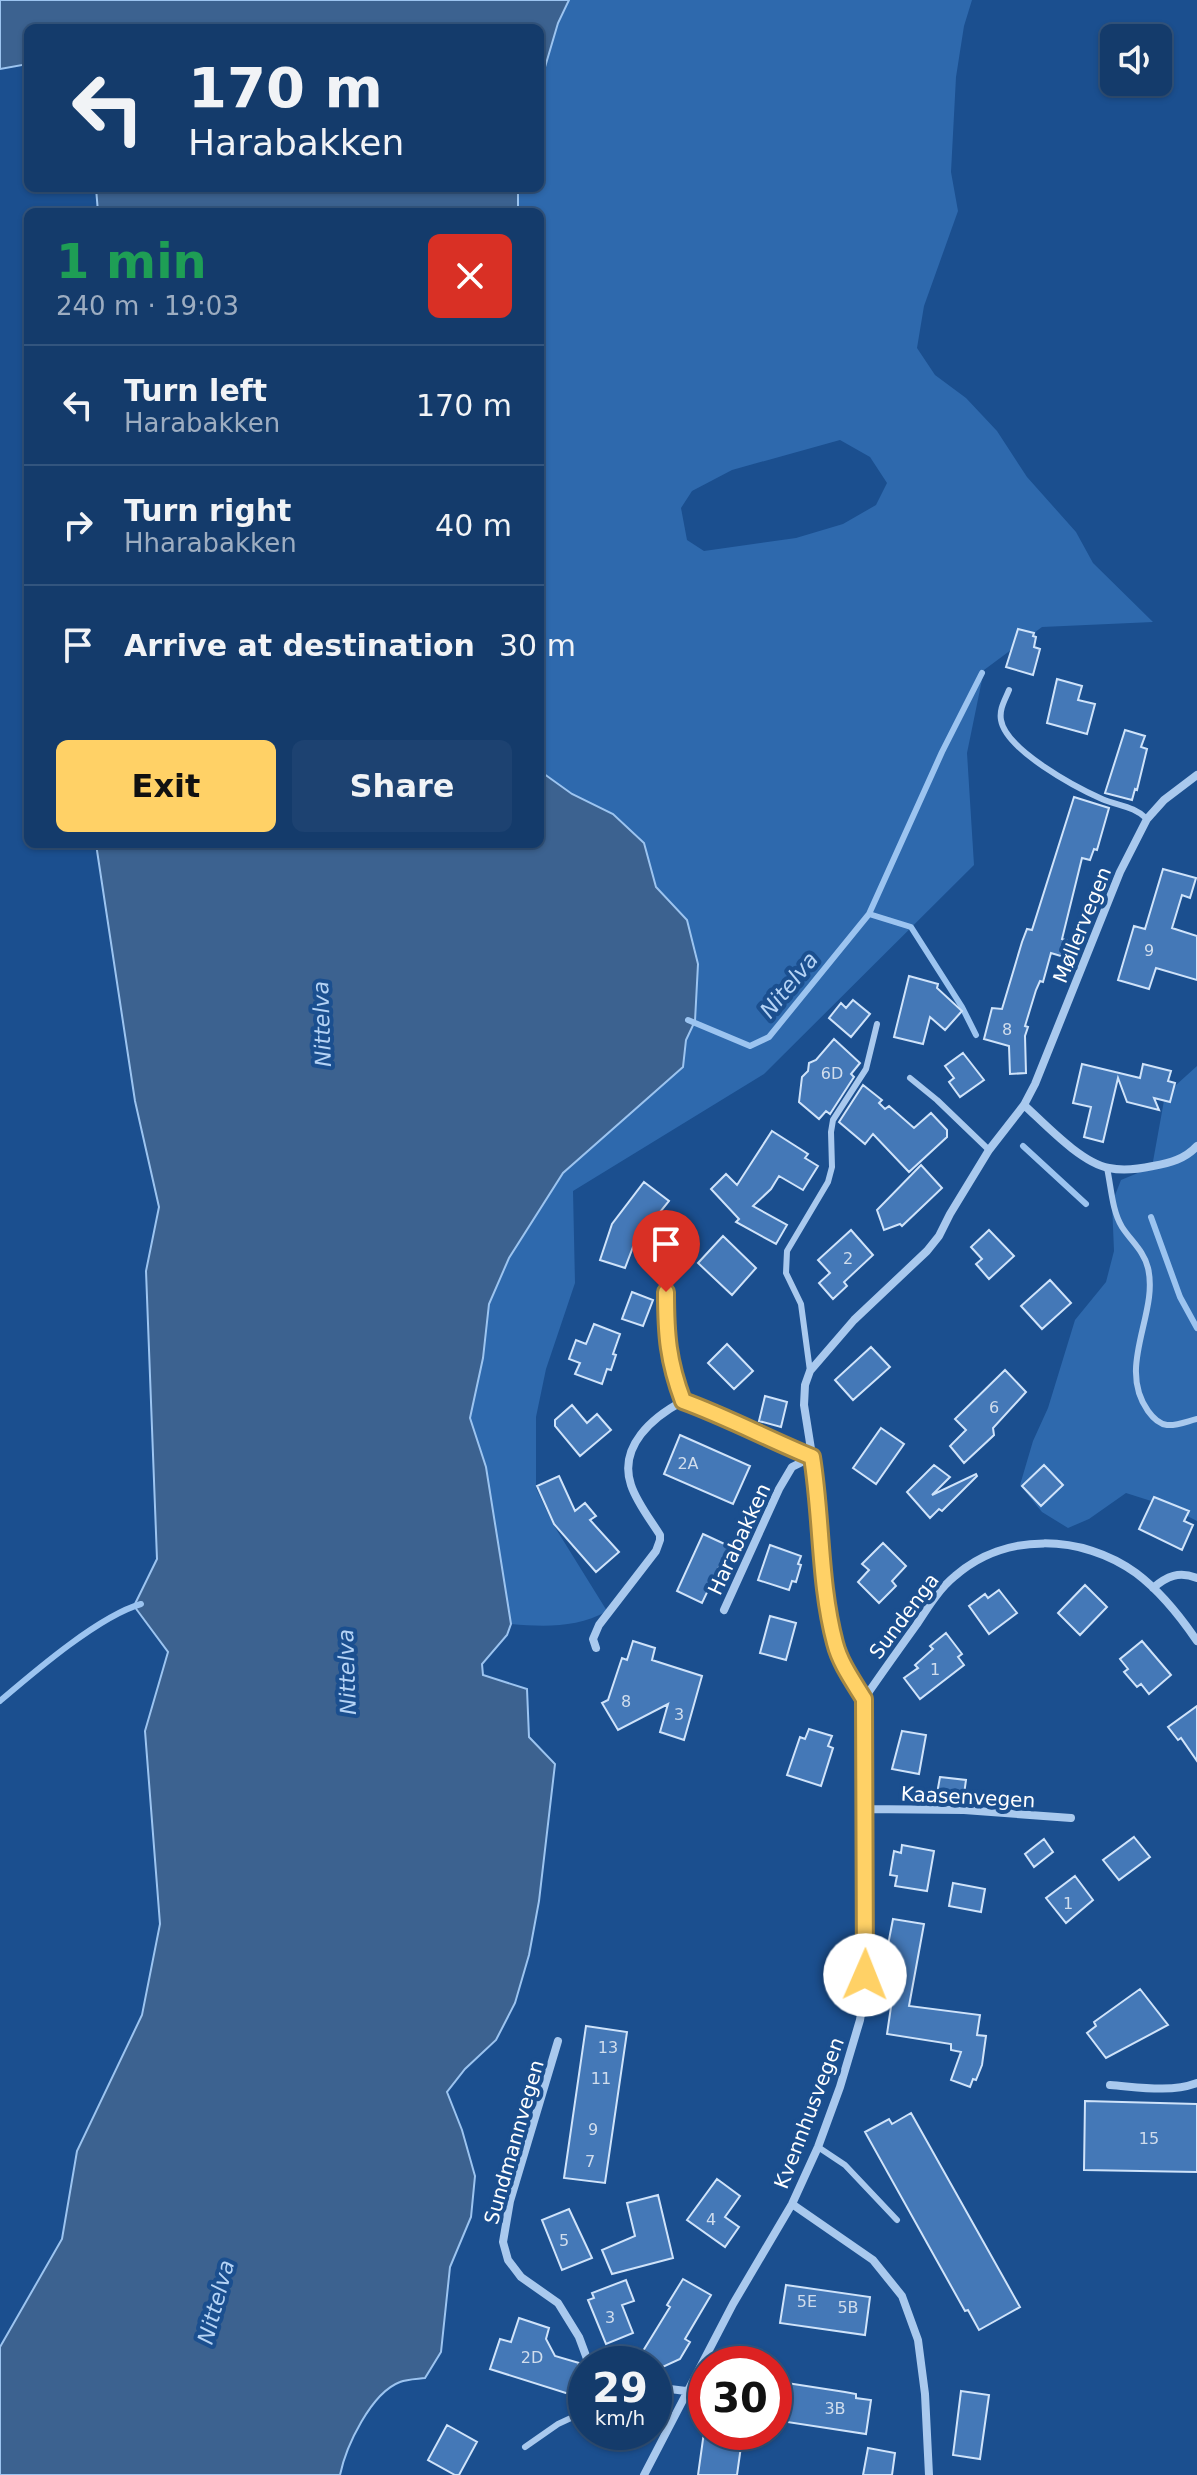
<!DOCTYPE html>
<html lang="en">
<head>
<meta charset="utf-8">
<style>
  body { margin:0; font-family:"DejaVu Sans",sans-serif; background:#1d4271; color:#f1f3f6; height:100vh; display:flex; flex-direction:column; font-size:30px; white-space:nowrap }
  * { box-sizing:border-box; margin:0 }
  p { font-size:26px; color:#9dadc1 }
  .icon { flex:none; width:44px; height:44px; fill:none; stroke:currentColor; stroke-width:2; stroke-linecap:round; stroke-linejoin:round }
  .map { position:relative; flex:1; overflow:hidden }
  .drawer { position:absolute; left:24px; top:208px; width:520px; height:640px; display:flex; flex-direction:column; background:#143b6b; border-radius:12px; box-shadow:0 2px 6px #0004,0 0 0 2px #33557e }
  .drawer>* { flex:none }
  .banner { position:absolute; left:24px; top:24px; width:520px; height:168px; border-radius:12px; box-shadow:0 2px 6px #0004,0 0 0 2px #33557e; background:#143b6b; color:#f1f3f6; overflow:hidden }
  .controls { position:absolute; left:1100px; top:24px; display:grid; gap:16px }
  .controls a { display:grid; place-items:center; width:72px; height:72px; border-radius:12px; background:#143b6b; box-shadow:0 2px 6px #0004,0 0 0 2px #33557e; font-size:40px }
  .speed { position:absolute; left:568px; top:2346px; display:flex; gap:16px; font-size:40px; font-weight:700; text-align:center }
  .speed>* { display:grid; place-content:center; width:104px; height:104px; border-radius:50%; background:#143b6b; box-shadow:0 2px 6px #0004,0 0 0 2px #33557e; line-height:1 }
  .speed small { font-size:20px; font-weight:400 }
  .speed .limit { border:12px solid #d22; background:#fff; color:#111 }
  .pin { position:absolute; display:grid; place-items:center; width:68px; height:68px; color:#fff; margin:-82px -34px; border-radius:50% 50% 50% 0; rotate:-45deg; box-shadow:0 0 8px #0007 }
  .pin .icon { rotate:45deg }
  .me { position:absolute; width:88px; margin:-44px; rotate:1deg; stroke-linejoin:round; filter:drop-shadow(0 0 6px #0008) }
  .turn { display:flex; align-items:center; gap:28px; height:168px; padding:0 32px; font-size:36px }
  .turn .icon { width:104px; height:104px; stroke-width:2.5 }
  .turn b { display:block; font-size:56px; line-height:68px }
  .round { display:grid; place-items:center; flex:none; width:84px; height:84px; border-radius:12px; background:#1d4271 }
  .summary { display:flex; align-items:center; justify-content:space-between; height:136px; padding:0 32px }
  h1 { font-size:48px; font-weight:700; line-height:60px; color:#1e9e55 }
  .primary-button { display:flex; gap:16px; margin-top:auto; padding:16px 32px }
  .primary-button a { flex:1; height:92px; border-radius:12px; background:#ffd166; color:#111; font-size:32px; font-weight:700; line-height:92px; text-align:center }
  .primary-button a+a { background:#1d4271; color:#f1f3f6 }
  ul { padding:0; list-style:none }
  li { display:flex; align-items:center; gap:24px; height:120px; padding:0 32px; border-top:2px solid #33557e }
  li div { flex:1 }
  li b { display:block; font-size:30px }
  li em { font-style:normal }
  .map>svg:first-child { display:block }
  .green { fill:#2e69ad; fill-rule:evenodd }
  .water { fill:#3c6290; stroke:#9cc4f0; stroke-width:2 }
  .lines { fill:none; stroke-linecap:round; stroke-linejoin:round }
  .stream { stroke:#9cc4f0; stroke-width:6 }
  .building { fill:#4478b7; stroke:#cfe3fa; stroke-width:2 }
  .service { stroke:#a9c9ee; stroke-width:6 }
  .minor { stroke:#a9c9ee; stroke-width:8 }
  .route-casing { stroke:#a68842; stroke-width:20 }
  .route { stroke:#ffd166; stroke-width:14 }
  .labels { text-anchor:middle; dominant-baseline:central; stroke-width:8; stroke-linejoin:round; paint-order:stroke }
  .number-label { font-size:16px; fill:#d0dded }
  .street-label { font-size:20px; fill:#fff; stroke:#1b4f8f }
  .water-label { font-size:22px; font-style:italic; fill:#b5d3f5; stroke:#1b4f8f }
</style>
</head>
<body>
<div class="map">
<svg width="1197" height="2475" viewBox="0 0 1197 2475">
  <rect width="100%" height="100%" fill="#1b4f8f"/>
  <path class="green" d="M569,0H972L964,26L956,77L951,172L958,211L924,306L917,348L935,375L966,398L997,431L1027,477L1076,532L1093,563L1153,622L1042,627L984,670L967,753L974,865L764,1074L573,1191L575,1283L546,1369L536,1417V1488L553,1524L607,1611C577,1628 544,1627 511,1624L486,1467L470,1418L483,1358L489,1304L509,1258L563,1173L683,1067L686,1040L695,1021L687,920L656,887L644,843L613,814L572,794L540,771V212H518V188H540V84L558,23ZM840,440L870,457L887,483L876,505L843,524L796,538L704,551L687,540L681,508L692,491L732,470Z
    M1197,1066V1521L1170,1507L1126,1493L1089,1519L1068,1528L1042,1512L1020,1485L1033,1441L1048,1408L1075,1320L1106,1282L1114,1251L1112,1203L1121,1180L1152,1167L1165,1095Z"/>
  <path class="water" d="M0,0H569L558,23L540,84V28H28V64L0,69Z
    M96,188H518V212H98Z
    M540,771L572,794L613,814L644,843L656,887L687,920L698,964L695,1021L686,1040L683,1067L563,1173L509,1258L489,1304L483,1358L470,1418L486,1467L511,1624L507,1635L482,1664L483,1675L527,1689L529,1737L555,1764L539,1901L529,1955L515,2003L496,2040L465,2069L447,2092L462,2130L475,2176L471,2217L450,2267L441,2352L425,2378C417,2379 407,2379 400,2382C371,2393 346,2446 340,2475H0V2347L62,2239L77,2151L142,2015L160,1924L145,1731L168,1652L134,1606L157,1559L146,1271L159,1207L135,1101L96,844H540Z"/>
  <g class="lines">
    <path class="stream" d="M869,914L942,752L982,673
      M688,1020L750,1046L769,1037L869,914L911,927L962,1007L976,1035
      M1023,1146L1086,1204
      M1151,1217L1180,1297L1197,1328
      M0,1701C34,1672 99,1616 141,1604"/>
  </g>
  <path class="building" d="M1018,629L1034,633L1033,636L1036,637L1034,647L1040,649L1033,675L1006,667Z
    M1057,679L1082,686L1078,700L1095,704L1087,734L1047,723Z
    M1125,730L1145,736L1141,747L1147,749L1137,790L1135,789L1132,800L1105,793Z
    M1074,797L1109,808L1097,850L1094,849L1090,860L1082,858L1062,939L1068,941L1064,957L1051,953L1043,982L1040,981L1036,990L1025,1026L1028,1027L1025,1036L1026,1073L1010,1074L1009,1046L984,1039L992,1008L1002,1009L1022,942L1027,929L1032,930Z
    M1163,869L1196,878L1190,898L1182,895L1172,928L1197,936V980L1156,968L1149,989L1118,980L1134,926L1145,929Z
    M909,976L938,984L937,988L962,1011L945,1030L930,1017L923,1044L894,1037Z
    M853,1000L870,1014L851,1037L829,1018L841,1003L846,1008Z
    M834,1039L860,1063L851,1074L854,1077L830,1114L826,1111L819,1119L799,1102L802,1077L808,1071L809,1063L816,1060Z
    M963,1053L984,1080L960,1097L949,1082L954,1078L945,1066Z
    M1082,1064L1140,1078L1143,1064L1171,1071L1168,1081L1175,1083L1170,1102L1154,1098L1159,1110L1127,1102L1118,1078L1103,1142L1084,1137L1091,1107L1073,1103Z
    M863,1085L882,1100L879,1103L885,1109L889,1106L914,1128L931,1113L947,1130V1137L909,1172L873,1134L865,1144L839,1122Z
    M772,1131L808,1154L805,1158L818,1166L803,1190L779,1176L771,1189L753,1206L787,1225L776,1244L736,1222L739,1219L711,1189L726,1174L737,1185Z
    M921,1165L942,1188L902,1226L900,1224L884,1230L877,1210Z
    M644,1182L669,1201L656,1217L663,1221L652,1235L646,1230L633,1247L625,1268L600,1260L612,1224Z
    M851,1230L873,1255L844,1282L847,1286L833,1299L819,1283L830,1273L818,1260Z
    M989,1230L1014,1256L989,1279L976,1264L982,1259L971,1247Z
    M723,1236L756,1268L732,1295L698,1263Z
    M1050,1280L1071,1303L1042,1329L1021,1306Z
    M632,1292L653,1300L643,1326L622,1319Z
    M594,1324L620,1334L613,1354L616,1355L611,1370L607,1369L602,1384L575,1374L580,1363L569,1359L576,1340L586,1344Z
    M727,1344L753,1371L734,1389L708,1363Z
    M871,1347L890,1367L853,1400L835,1380Z
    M1005,1370L1026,1392L993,1428L994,1435L964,1463L950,1446L966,1430L955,1419Z
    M765,1396L787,1402L781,1427L759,1421Z
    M572,1405L587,1423L597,1414L611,1430L580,1456L555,1426V1420Z
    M881,1428L904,1444L876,1484L853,1468Z
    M680,1435L750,1466L733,1504L664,1474Z
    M934,1465L950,1477L932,1495L976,1474L977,1476L942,1511L939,1509L930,1518L907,1492Z
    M1044,1465L1063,1485L1041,1506L1022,1486Z
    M559,1476L575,1511L585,1503L596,1516L590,1520L619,1552L596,1572L554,1524L537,1486Z
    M1154,1497L1189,1511L1184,1521L1193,1525L1182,1550L1139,1529Z
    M703,1534L729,1546L702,1603L677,1591Z
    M883,1543L906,1566L892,1581L896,1586L879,1603L858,1582L869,1570L862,1564Z
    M770,1545L801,1556L798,1564L801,1565L796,1582L792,1581L789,1590L758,1580Z
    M1085,1585L1107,1607L1080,1635L1058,1613Z
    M999,1590L1017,1613L989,1634L969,1606L985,1594L988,1598Z
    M770,1616L796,1623L786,1660L760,1653Z
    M946,1633L962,1654L958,1657L964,1665L920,1699L904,1678L918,1668L915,1665L933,1649L930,1646Z
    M633,1641L655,1648L652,1660L702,1676L684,1740L660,1732L668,1704L618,1730L602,1703L608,1700L622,1658L627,1660Z
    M1142,1641L1171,1675L1149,1694L1141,1684L1137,1687L1124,1672L1128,1669L1120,1659Z
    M1197,1706V1761L1181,1738L1178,1740L1168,1727Z
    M809,1729L832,1736L828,1746L833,1748L821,1786L787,1775L800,1737L805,1739Z
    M902,1731L926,1735L919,1774L892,1769Z
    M940,1777L966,1780L963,1802L936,1799Z
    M1134,1837L1150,1857L1119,1880L1103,1860Z
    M1044,1839L1053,1852L1034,1867L1025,1854Z
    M902,1845L934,1851L927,1891L895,1886L897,1876L890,1875L894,1851L901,1853Z
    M1075,1876L1093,1900L1066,1923L1046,1898Z
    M953,1883L985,1889L981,1912L949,1906Z
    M893,1919L924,1924L909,2006L980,2015L977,2035L986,2036L982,2065L976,2080L973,2079L970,2087L951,2080L961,2052L951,2050V2044L887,2034L896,1973L887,1971L891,1945H888Z
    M1140,1989L1168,2025L1106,2058L1087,2033L1096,2026L1094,2022Z
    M586,2026L627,2032L605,2183L564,2178Z
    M1085,2101L1197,2104V2172L1084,2170Z
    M911,2113L1020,2307L979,2330L968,2310L965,2311L865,2132L889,2119L892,2124Z
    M717,2179L740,2196L725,2217L739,2227L725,2247L687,2220Z
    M658,2195L673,2258L612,2274L602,2250L635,2236L627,2203Z
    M569,2209L592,2258L562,2270L542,2220Z
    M683,2279L711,2295L685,2339L690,2342L680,2359L654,2371V2364H635L670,2307L667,2305Z
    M626,2280L634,2301L622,2305L633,2333L606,2344L588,2300L594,2298L592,2293Z
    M786,2285L870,2297L865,2335L780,2323Z
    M519,2318L549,2328L546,2339L555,2356L579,2363L569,2394L490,2369L500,2339L511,2342Z
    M774,2381L845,2392L856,2394V2398L871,2400L866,2434L774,2420Z
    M961,2391L989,2395L980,2459L953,2455Z
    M447,2425L477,2442L459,2475H455L428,2460Z
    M704,2432H743L737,2475H698Z
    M868,2448L895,2453L892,2475H863Z"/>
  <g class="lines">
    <path class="service" d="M1009,690C1005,700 999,709 1001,720C1006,750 1075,787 1102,799C1118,806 1134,806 1147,819
      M910,1078L937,1100L989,1150
      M1107,1168C1111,1186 1112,1211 1122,1227C1131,1241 1144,1251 1148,1268C1159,1314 1116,1366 1148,1411C1153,1418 1159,1424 1167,1425C1177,1426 1188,1421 1197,1419
      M666,1292C666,1337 668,1359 683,1401
      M810,1371L801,1304L786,1273L787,1251L828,1182L832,1167L831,1132L833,1120L866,1069L877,1024
      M818,2147L845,2165L897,2220
      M525,2447L558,2424L586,2411"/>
    <path class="minor" d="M1024,1105C1045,1124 1081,1163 1109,1168C1123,1171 1139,1169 1153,1166C1170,1163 1185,1159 1197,1146
      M1153,1588C1167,1576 1179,1571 1197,1578
      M724,1610L779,1489L792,1467L812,1457
      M596,1648L593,1639L599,1625L656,1551L660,1540V1535C650,1519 637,1503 631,1485C618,1446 653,1417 683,1401C727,1417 769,1439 812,1457
      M864,1699C881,1674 899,1649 917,1624C928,1607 939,1589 955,1576C1005,1532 1082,1534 1136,1573C1160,1591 1180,1616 1197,1641
      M864,1809L964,1810L1071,1818
      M558,2041L510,2201L503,2242L508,2260L521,2277L558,2303L579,2337L589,2364
      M1110,2085C1138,2087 1170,2093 1197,2083
      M792,2204L873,2260L902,2296L918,2340L925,2394L929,2475
      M654,2392L670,2389L686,2391
      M644,2475L733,2304L792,2204L818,2147L840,2087L860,2020L864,1995L866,1955L864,1699L844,1666L835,1644L826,1595L814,1468L804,1405L805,1385L810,1371L854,1320L927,1251L939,1236L950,1214L989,1150L1024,1105L1035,1084L1120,872L1147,819L1164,800L1197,775"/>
  </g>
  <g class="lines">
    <defs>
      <path id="route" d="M666,1292C666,1335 668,1361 683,1401C727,1417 768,1439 812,1457C822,1518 819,1583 835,1643C840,1663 853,1681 864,1699L865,1975"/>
    </defs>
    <use href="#route" class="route-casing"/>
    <use href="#route" class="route"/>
  </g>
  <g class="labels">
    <g class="number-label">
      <text x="1149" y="950">9</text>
      <text x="1007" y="1029">8</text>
      <text x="832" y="1073">6D</text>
      <text x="848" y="1258">2</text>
      <text x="994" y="1407">6</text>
      <text x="688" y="1463">2A</text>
      <text x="935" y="1669">1</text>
      <text x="626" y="1701">8</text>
      <text x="679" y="1714">3</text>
      <text x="1068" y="1903">1</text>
      <text x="608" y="2047">13</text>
      <text x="601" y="2078">11</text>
      <text x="593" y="2129">9</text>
      <text x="1149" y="2138">15</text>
      <text x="590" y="2161">7</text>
      <text x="711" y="2219">4</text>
      <text x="564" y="2240">5</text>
      <text x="807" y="2301">5E</text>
      <text x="848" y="2307">5B</text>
      <text x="610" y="2317">3</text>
      <text x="532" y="2357">2D</text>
      <text x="835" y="2408">3B</text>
    </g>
    <g class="street-label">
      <text transform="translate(1082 925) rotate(-68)">Møllervegen</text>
      <text transform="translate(739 1539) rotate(-65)">Harabakken</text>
      <text transform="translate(904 1616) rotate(-53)">Sundenga</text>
      <text transform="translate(968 1797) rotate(3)">Kaasenvegen</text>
      <text transform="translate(809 2113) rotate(-69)">Kvennhusvegen</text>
      <text transform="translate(514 2142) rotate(-74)">Sundmannvegen</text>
    </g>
    <g class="water-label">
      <text transform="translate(789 985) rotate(-51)">Nitelva</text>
      <text transform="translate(322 1024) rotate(-92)">Nittelva</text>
      <text transform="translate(347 1672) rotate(-92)">Nittelva</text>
      <text transform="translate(216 2302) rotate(-75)">Nittelva</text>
    </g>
  </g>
</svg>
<div class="controls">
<a><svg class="icon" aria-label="sound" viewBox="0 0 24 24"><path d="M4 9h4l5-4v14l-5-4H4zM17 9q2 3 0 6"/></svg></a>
</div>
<div class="speed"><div>29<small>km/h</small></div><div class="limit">30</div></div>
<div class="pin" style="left:666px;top:1292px;background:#d93025"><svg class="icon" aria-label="arrive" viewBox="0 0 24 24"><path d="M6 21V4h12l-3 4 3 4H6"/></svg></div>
<svg class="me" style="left:865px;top:1975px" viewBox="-20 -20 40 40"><circle r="19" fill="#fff"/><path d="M0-13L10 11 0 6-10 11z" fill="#ffd166"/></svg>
<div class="banner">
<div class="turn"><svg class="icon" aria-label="left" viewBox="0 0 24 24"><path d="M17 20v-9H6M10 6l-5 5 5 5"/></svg><div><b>170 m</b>Harabakken</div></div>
</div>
<section class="drawer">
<div class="summary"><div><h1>1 min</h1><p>240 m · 19:03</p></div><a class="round" style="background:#d93025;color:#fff"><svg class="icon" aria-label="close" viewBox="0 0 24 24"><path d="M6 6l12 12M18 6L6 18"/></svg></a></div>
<ul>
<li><svg class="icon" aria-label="left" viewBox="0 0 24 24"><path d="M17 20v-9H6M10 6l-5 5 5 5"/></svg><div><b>Turn left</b><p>Harabakken</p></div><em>170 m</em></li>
<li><svg class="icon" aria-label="right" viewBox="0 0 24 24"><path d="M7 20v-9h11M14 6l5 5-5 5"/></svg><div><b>Turn right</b><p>Hharabakken</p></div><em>40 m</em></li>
<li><svg class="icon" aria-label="arrive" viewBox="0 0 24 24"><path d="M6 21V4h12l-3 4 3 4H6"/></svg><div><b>Arrive at destination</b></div><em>30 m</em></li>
</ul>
<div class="primary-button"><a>Exit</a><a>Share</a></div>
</section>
</div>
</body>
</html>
